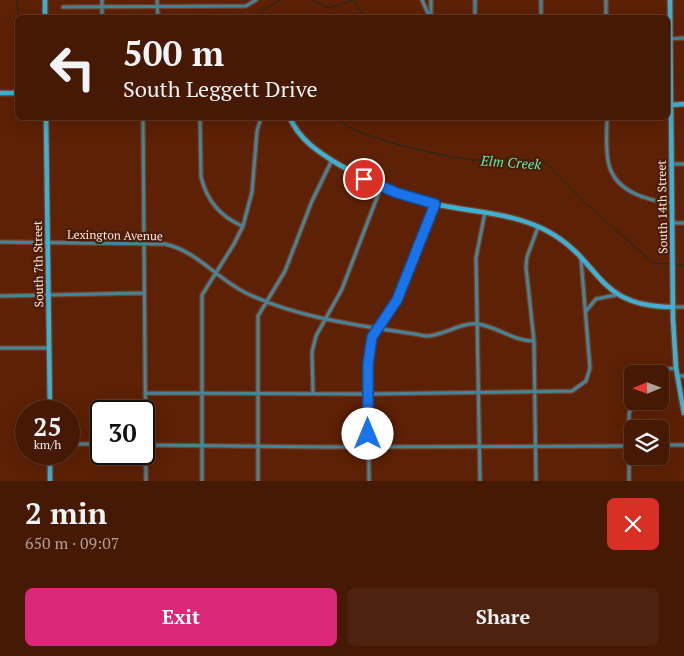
<!DOCTYPE html>
<html lang="en">
<head>
<meta charset="utf-8">
<style>
  body { margin:0; font-family:"PT Serif",serif; background:#4d220e; color:#f1f3f6; height:100vh; display:flex; flex-direction:column; font-size:19px; white-space:nowrap }
  * { box-sizing:border-box; margin:0 }
  p { font-size:16px; color:#b0a09a }
  .icon { flex:none; width:28px; height:28px; fill:none; stroke:currentColor; stroke-width:2; stroke-linecap:round; stroke-linejoin:round }
  .map { position:relative; height:481px; overflow:hidden }
  .sheet { display:flex; flex-direction:column; background:#461904; flex:1 }
  .sheet>* { flex:none }
  .hud { position:absolute; left:15px; top:15px; width:655px; height:105px; border-radius:8px; box-shadow:0 5px 20px #0002,0 0 0 1px #5e3826; background:#461904; color:#f1f3f6; overflow:hidden }
  .needle { width:32px; rotate:269deg }
  .fabs { position:absolute; left:624px; top:365px; display:grid; gap:10px }
  .fabs a { display:grid; place-items:center; width:45px; height:45px; border-radius:8px; background:#461904; box-shadow:0 5px 20px #0002,0 0 0 1px #5e3826; font-size:25px }
  .speed { position:absolute; left:15px; top:400px; display:flex; gap:10px; font-size:25px; font-weight:700; text-align:center }
  .speed>* { display:grid; place-content:center; width:65px; height:65px; border-radius:50%; background:#461904; box-shadow:0 5px 20px #0002,0 0 0 1px #5e3826; line-height:1 }
  .speed small { font-size:12px; font-weight:400 }
  .speed .limit { border:2px solid #111; border-radius:8px; background:#fff; color:#111 }
  .pin { position:absolute; display:grid; place-items:center; width:42px; height:42px; color:#fff; margin:-21px; border:2px solid #fff; border-radius:50%; box-shadow:0 1px 5px #0007 }
  .me { position:absolute; width:55px; margin:-28px; rotate:0deg; stroke-linejoin:round; filter:drop-shadow(0 0 4px #0008) }
  .turn { display:flex; align-items:center; gap:18px; height:105px; padding:0 25px; font-size:22px }
  .turn .icon { width:65px; height:65px; stroke-width:2.5 }
  .turn b { display:block; font-size:35px; line-height:42px }
  .round { display:grid; place-items:center; flex:none; width:52px; height:52px; border-radius:8px; background:#4d220e }
  .summary { display:flex; align-items:center; justify-content:space-between; height:85px; padding:0 25px }
  h1 { font-size:30px; font-weight:700; line-height:38px }
  .cta { display:flex; gap:10px; margin-top:auto; padding:10px 25px }
  .cta a { flex:1; height:58px; border-radius:8px; background:#db2777; color:#fff; font-size:20px; font-weight:700; line-height:58px; text-align:center }
  .cta a+a { background:#4d220e; color:#f1f3f6 }
  .map>svg:first-child { display:block }
  .lines { fill:none; stroke-linecap:round; stroke-linejoin:round }
  .stream { stroke:#182c22; stroke-width:1 }
  .street-casing { stroke:#774027; stroke-width:5.5 }
  .secondary-casing { stroke:#774027; stroke-width:7 }
  .street { stroke:#44859a; stroke-width:3 }
  .secondary { stroke:#3db0d3; stroke-width:4.5 }
  .route-casing { stroke:#114b97; stroke-width:12 }
  .route { stroke:#1a73e8; stroke-width:9 }
  .labels { text-anchor:middle; dominant-baseline:central; stroke-width:4.5; stroke-linejoin:round; paint-order:stroke }
  .street-label { font-size:12px; fill:#fde5dc; stroke:#4b1d09 }
  .water-label { font-size:14px; font-style:italic; fill:#5aeeaf; stroke:#4b1d09 }
</style>
</head>
<body>
<div class="map">
<svg width="684" height="481" viewBox="0 0 684 481">
  <rect width="100%" height="100%" fill="#5d2105"/>
  <g class="lines">
    <path class="stream" d="M17,0L19,18
      M312,0L329,8L353,0L365,18
      M259,18L263,10L280,0
      M336,118C357,139 440,155 471,160C484,161 497,159 510,159C521,159 533,161 545,162L581,199L653,263L671,264
      M675,265H684"/>
    <defs>
      <path id="street" d="M102,0V18
        M157,0L158,18
        M422,0L430,18
        M431,0V14
        M475,0V18
        M541,0V18
        M606,0V18
        M63,7L246,6L256,0
        M668,39L684,38
        M143,118L146,481
        M200,118L201,177C207,201 220,216 242,226
        M607,118C607,133 605,150 609,165C616,192 648,201 672,203
        M672,164H684
        M672,223H684
        M0,242L165,244C197,251 217,279 246,293C302,320 366,326 426,336C444,336 460,322 478,324C498,327 513,341 534,341
        M0,296L144,293
        M673,307H684
        M586,311L596,299L616,295
        M0,348H49
        M653,374L659,370L676,368
        M677,376H684
        M145,393L368,394L572,391L586,381L590,368L581,259
        M313,394L312,352L316,336L342,289L381,187
        M69,444H101
        M144,445L325,447L632,446
        M660,445H684
        M202,481V295L234,244L243,226L252,192L257,131L261,118
        M258,481V316L285,271L312,201L332,160
        M369,481L368,349L376,328L397,300L435,204
        M480,481L476,258L485,212
        M536,481L534,341L526,267L527,257L538,227
        M629,481V414L633,401"/>
      <path id="secondary" d="M45,0V18
        M670,0L673,319L676,368L684,413
        M0,93H18
        M671,105L684,104
        M46,118L50,411
        M290,118C299,139 318,152 338,164C369,182 400,196 435,204C474,213 513,212 549,232C603,262 595,307 673,307
        M50,454V481"/>
    </defs>
    <use href="#street" class="street-casing"/>
    <use href="#secondary" class="secondary-casing"/>
    <use href="#street" class="street"/>
    <use href="#secondary" class="secondary"/>
  </g>
  <g class="lines">
    <defs>
      <path id="route" d="M364,179L397,193L435,204L397,300L372,337L368,364V434"/>
    </defs>
    <use href="#route" class="route-casing"/>
    <use href="#route" class="route"/>
  </g>
  <g class="labels">
    <g class="street-label">
      <text transform="translate(662 207) rotate(-91)">South 14th Street</text>
      <text transform="translate(115 235) rotate(1)">Lexington Avenue</text>
      <text transform="translate(38 264) rotate(-91)">South 7th Street</text>
    </g>
    <g class="water-label">
      <text transform="translate(511 162) rotate(4)">Elm Creek</text>
    </g>
  </g>
</svg>
<div class="fabs">
<a><svg class="needle" viewBox="-14 -14 28 28"><path d="M0-13l5 13h-10z" fill="#e53935"/><path d="M0 13l5-13h-10z" fill="#b0a09a"/></svg></a>
<a><svg class="icon" aria-label="layers" viewBox="0 0 24 24"><path d="M12 4l9 5-9 5-9-5zM3 14l9 5 9-5"/></svg></a>
</div>
<div class="speed"><div>25<small>km/h</small></div><div class="limit">30</div></div>
<div class="pin" style="left:364px;top:179px;background:#d93025"><svg class="icon" aria-label="arrive" viewBox="0 0 24 24"><path d="M6 21V4h12l-3 4 3 4H6"/></svg></div>
<svg class="me" style="left:368px;top:434px" viewBox="-20 -20 40 40"><circle r="19" fill="#fff"/><path d="M0-13L10 11 0 6-10 11z" fill="#1a73e8"/></svg>
<div class="hud">
<div class="turn"><svg class="icon" aria-label="left" viewBox="0 0 24 24"><path d="M17 20v-9H6M10 6l-5 5 5 5"/></svg><div><b>500 m</b>South Leggett Drive</div></div>
</div>
</div>
<section class="sheet">
<div class="summary"><div><h1>2 min</h1><p>650 m · 09:07</p></div><a class="round" style="background:#d93025;color:#fff"><svg class="icon" aria-label="close" viewBox="0 0 24 24"><path d="M6 6l12 12M18 6L6 18"/></svg></a></div>
<div class="cta"><a>Exit</a><a>Share</a></div>
</section>
</body>
</html>
